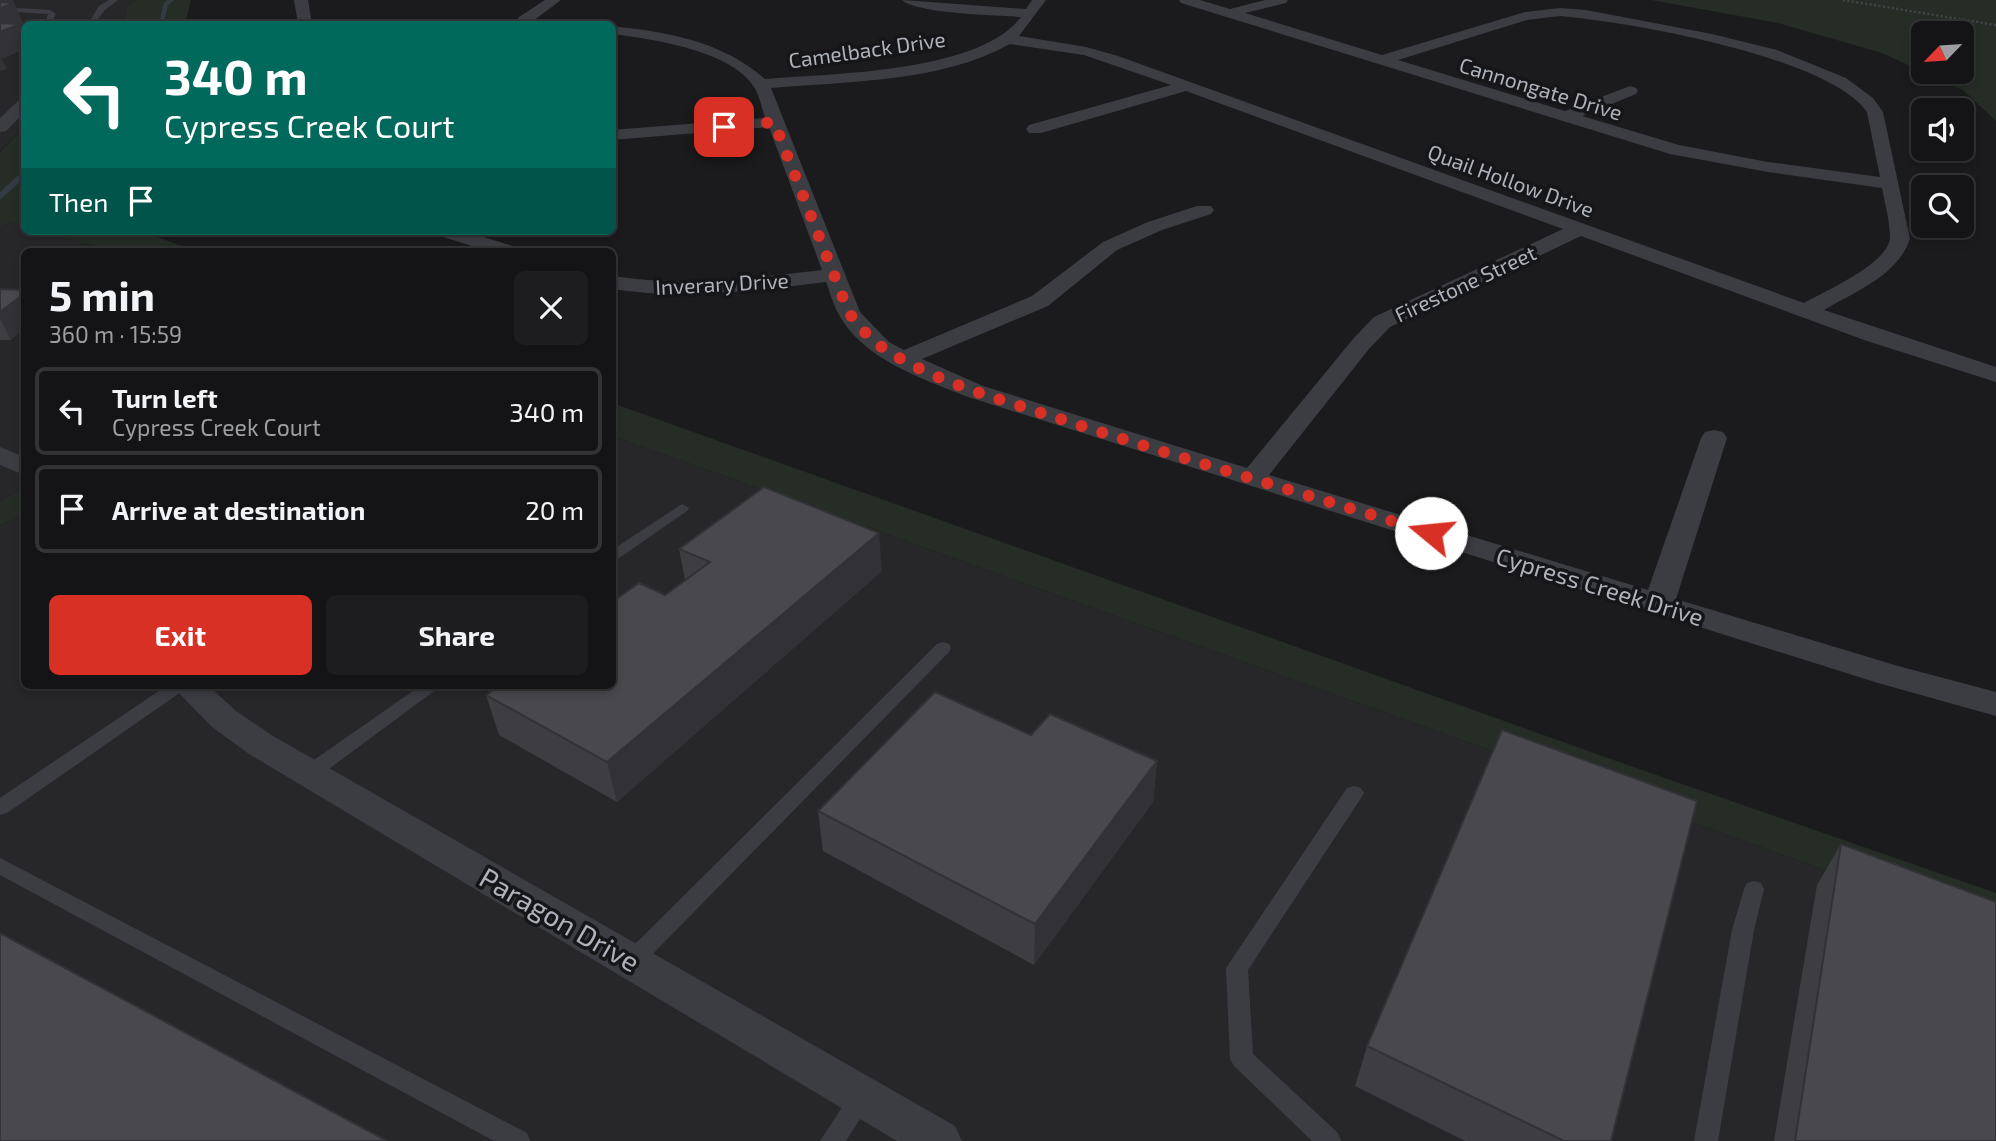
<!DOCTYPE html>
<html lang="en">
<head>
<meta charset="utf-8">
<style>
  body { margin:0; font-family:"Exo 2",sans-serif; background:#1d1d1f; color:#f1f3f6; height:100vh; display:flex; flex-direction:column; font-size:26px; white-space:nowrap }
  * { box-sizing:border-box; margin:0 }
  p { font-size:23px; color:#9d9ea1 }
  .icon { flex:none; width:38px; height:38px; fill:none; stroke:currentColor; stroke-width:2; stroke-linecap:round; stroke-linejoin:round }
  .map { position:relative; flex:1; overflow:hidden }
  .details { position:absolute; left:21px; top:248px; width:595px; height:441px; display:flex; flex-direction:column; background:#141416; border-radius:10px; box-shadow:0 4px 10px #0003,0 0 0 2px #333335 }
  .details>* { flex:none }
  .top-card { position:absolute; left:21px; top:21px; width:595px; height:214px; border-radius:10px; box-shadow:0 4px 10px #0003,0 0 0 2px #333335; background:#00695c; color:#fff; overflow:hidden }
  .needle { width:46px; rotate:245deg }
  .buttons { position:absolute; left:1911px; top:21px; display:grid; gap:14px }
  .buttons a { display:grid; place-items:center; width:63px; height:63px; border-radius:10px; background:#141416; box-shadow:0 4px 10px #0003,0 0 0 2px #333335; font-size:35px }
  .pin { position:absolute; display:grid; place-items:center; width:60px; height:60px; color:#fff; margin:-30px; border-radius:14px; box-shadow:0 4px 10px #0006 }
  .me { position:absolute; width:77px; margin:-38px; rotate:287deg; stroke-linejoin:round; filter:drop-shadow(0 0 5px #0008) }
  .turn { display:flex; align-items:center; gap:24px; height:147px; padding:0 28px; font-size:32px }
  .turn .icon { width:91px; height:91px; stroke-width:2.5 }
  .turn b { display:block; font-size:49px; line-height:60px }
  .then { display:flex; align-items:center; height:66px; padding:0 28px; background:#0003; gap:14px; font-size:26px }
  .round { display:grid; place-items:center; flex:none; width:74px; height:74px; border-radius:10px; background:#1d1d1f }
  .headline { display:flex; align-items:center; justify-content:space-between; height:119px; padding:0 28px }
  h1 { font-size:42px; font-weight:700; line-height:52px }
  .primary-button { display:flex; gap:14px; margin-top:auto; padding:14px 28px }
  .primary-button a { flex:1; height:80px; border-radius:10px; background:#d93025; color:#fff; font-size:28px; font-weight:700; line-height:80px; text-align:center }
  .primary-button a+a { background:#1d1d1f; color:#f1f3f6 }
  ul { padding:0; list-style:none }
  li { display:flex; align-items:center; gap:21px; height:88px; margin:0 14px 10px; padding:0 14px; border:4px solid #333335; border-radius:10px }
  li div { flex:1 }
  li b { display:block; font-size:26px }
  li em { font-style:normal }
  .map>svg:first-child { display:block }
  .built { fill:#27272a }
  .green { fill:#252d26; fill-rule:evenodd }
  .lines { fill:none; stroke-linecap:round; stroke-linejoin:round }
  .stream-far1 { stroke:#333c42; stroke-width:4.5 }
  .stream { stroke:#333c42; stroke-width:6 }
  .path { stroke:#424448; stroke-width:2.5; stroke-dasharray:2 2.5; stroke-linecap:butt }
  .lane { fill:#3c3d42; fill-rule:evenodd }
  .street { fill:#3c3d42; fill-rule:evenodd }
  .wall { fill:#3e3e42 }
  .shaded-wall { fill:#323236 }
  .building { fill:#48484d; stroke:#323236; stroke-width:2 }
  .route { stroke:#d93025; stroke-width:12; stroke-dasharray:0 21.6 }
  .labels { text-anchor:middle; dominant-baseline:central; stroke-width:7; stroke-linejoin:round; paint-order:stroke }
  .far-street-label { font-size:21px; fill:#aeb2bb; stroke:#161618 }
  .street-label { font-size:24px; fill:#aeb2bb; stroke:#161618 }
  .near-street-label { font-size:28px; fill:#aeb2bb; stroke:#161618 }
</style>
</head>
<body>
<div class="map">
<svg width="1996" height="1141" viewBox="0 0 1996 1141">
  <rect width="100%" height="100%" fill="#1b1b1d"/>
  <path class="built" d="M0,0H135L128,5L123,24H24V127L0,151Z
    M9,220L24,225V231H44L113,252H24V488L0,501V228Z
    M613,436L1996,931V1141H0V526L24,512V686H612Z"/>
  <path class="green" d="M135,0H191L185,24H123L128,5Z
    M1651,0H1996V121L1963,90L1882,53L1778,23ZM1923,33H1962V72H1923Z
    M24,127V225L9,221L0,228V152Z
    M44,231H141L198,252H113Z
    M612,403L1622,763L1996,893V931L613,436Z
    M24,488V512L0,526V501Z"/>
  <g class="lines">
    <path class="stream-far1" d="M161,24L166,4L171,0"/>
    <path class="stream" d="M0,196L24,174"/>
    <path class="path" d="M1843,0L1996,25"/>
    <path class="lane" d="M109,0H118L105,10L94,24H88L99,6Z
      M0,7L50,10L56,14L51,24H45L48,14L0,11Z
      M682,504L689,508L687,511L612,563V550Z
      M943,642L949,644L951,648L949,652L640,967L632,970L624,967L621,961L624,955L937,644Z
      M166,686H187L184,690L7,813L0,815V798Z
      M420,686H441L318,777L311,779L304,777L302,772L304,767Z
      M1354,786L1361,788L1364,793L1361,798L1248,970L1253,1054L1338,1133L1341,1141H1312L1234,1066L1230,1059L1226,968L1347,788Z
      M0,858L527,1133L530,1141H494L0,875Z
      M1754,881L1761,883L1764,889L1754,930L1718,1141H1694L1732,930L1744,889L1747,883Z
      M862,1086L870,1089L874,1097L846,1141H820L854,1089Z"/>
    <path class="street" d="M294,0H308L312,24H298Z
      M545,0H561L529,24H515L519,17Z
      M902,0L1026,9L1032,0H1046L1019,36L1086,47L1118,56L1804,303C1825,291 1888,264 1890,238C1890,222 1885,204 1882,188L1768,172L1670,154L1181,3L1179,0H1200L1230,9L1265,0H1288L1286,3L1245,13L1382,55L1525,12L1560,8L1586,10L1712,34L1777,50L1846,78L1873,98L1883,112L1910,239C1897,276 1856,291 1824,310L1996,367V382L1867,341L1581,236L1390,327L1369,349L1269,475L1648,590L1701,438L1705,432L1714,430L1723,432L1727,438L1676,599L1898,666L1996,692V716L1878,683L965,396C921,378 862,359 838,313C833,304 830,292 826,282C754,291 685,300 612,289V276C683,287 751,278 822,270L769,127L612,140V130L765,118C762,108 759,95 754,87C731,50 651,39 612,34V26C667,32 722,41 765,79C832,73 978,73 1021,17C996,15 918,14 902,0ZM1560,16C1629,22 1827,56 1867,112L1880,177L1768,162L1679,145L1582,116L1636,94L1638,91L1636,88L1630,86L1565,111L1398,60L1527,20ZM1010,44L1084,55L1171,85L1029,125L1026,129L1029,133H1041L1186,91L1563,229L1374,317L1353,339L1247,468L983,386L922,359L1048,306L1117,250L1162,230L1211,214L1214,210L1211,206H1197L1148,222L1103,242L1032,296L904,350L889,342L860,312L771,88C848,81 940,83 1010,44Z
      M24,99V113L6,131L0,132V118L18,101Z
      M434,231H465L519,248L522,252H491L437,235Z
      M0,447L24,457V475L0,465Z
      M172,686H209L236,711L273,736L955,1126L962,1141H897L249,754L212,727Z"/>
  </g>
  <path class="wall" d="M0,289L11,340H0Z
    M679,549L882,571L617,802L499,735L486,695L665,595L685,580Z
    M1031,735L1157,761L1153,802L1034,965L823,851L818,811Z
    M1841,844L1996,1141H1774L1817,885Z
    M1367,1046L1611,1141H1465L1355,1086Z"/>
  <path class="shaded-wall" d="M0,0H13L24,25L20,26L24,35V49L2,59L7,69L0,71Z
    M24,294V329L11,340L0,318V312Z
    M879,533L882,571L617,802L607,762Z
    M1157,761L1153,802L1034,965L1035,924Z"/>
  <path class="building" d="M0,2L14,3L0,8Z
    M0,23L20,24L0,32Z
    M0,289L24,290V294L0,312Z
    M764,487L879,533L607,762L486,695L499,686H612V602L639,583L665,595L710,562L679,549Z
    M935,692L1031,735L1050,714L1157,761L1035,924L818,811Z
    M1502,730L1697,801L1611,1141H1564L1367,1046Z
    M1841,844L1996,902V1141H1795Z
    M0,933L387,1141H0Z"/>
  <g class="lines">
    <path class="route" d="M724,127L774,122L849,313C859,326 869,338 882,347C933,382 997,398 1054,417C1179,458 1305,494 1431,533"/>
  </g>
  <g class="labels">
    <g class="far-street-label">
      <text transform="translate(867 49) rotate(-8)">Camelback Drive</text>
      <text transform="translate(1541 88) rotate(17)">Cannongate Drive</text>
      <text transform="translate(1511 180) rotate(20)">Quail Hollow Drive</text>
      <text transform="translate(722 283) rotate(-3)">Inverary Drive</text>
      <text transform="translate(1465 283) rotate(-25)">Firestone Street</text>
    </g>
    <g class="street-label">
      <text transform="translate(1600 586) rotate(17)">Cypress Creek Drive</text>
    </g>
    <g class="near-street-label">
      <text transform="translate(560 919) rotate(30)">Paragon Drive</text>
    </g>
  </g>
</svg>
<div class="buttons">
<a><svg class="needle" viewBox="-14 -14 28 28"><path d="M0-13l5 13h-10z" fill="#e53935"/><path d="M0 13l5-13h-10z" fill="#9d9ea1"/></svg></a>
<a><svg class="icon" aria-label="sound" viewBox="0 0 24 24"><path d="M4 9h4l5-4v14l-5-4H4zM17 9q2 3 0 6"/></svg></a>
<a><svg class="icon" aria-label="search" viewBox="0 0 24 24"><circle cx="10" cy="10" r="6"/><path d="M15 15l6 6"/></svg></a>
</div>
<div class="pin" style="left:724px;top:127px;background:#d93025"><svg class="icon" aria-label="arrive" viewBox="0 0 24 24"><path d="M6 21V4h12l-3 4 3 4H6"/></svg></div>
<svg class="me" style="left:1431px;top:533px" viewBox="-20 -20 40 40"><circle r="19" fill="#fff"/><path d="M0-13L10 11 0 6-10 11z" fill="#d93025"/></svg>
<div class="top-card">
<div class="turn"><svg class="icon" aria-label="left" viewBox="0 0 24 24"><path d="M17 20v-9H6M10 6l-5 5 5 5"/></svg><div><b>340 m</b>Cypress Creek Court</div></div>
<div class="then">Then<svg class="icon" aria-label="arrive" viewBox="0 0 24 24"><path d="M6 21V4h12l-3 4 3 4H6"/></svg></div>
</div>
<section class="details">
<div class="headline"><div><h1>5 min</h1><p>360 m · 15:59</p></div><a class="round"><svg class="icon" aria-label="close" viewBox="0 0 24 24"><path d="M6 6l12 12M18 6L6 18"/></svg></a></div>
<ul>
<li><svg class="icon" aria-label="left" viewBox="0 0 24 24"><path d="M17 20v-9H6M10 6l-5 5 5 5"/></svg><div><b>Turn left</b><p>Cypress Creek Court</p></div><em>340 m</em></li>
<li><svg class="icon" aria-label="arrive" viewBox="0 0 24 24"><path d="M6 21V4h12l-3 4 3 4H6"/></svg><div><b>Arrive at destination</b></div><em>20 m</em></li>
</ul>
<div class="primary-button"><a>Exit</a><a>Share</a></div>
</section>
</div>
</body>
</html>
